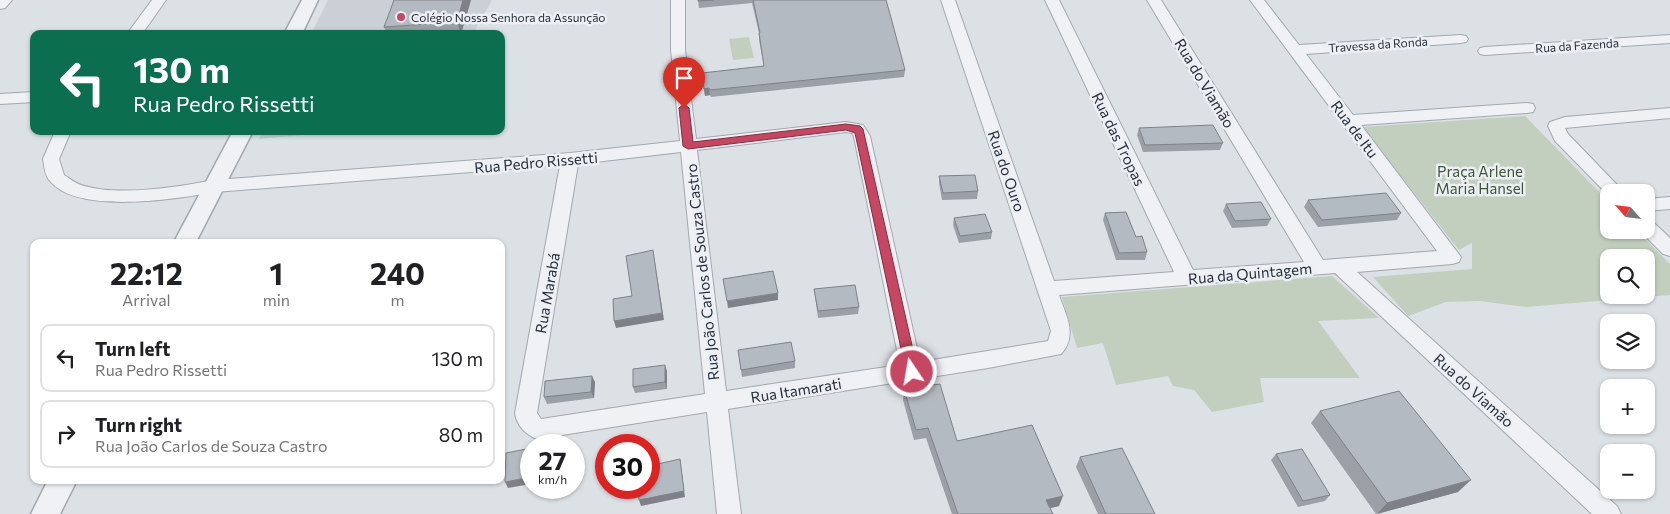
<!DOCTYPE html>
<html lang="en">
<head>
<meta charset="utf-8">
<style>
  body { margin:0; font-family:Commissioner,sans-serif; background:#f6f6f6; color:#202124; height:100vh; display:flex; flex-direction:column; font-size:19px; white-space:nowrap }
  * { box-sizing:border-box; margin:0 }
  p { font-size:16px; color:#757577 }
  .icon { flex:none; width:28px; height:28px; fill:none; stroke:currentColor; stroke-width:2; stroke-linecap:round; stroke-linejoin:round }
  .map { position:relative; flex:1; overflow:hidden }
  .panel { position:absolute; left:30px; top:239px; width:475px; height:245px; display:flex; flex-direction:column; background:#fff; border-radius:10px; box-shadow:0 1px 4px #0004 }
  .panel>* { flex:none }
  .guide { position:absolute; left:30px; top:30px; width:475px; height:105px; border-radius:10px; box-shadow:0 1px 4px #0004; background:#0b6e4f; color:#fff; overflow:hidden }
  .needle { width:32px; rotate:298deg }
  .buttons { position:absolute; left:1600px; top:184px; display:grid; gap:10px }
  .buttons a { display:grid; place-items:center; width:55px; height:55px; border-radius:10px; background:#fff; box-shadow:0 1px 4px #0004; font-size:25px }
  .speed { position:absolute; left:520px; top:434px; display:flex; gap:10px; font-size:25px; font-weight:700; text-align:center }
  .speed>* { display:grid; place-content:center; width:65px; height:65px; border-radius:50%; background:#fff; box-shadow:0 1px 4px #0004; line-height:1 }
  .speed small { font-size:12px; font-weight:400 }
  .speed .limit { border:8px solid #d22; background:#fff; color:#111 }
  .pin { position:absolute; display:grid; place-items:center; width:42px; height:42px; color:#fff; margin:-51px -21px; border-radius:50% 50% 50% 0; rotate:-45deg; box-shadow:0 0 5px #0007 }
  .pin .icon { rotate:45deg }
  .me { position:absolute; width:55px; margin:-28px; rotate:348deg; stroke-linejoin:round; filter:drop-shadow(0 0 4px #0008) }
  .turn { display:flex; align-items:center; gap:18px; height:105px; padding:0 20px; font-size:22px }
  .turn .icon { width:65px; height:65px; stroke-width:2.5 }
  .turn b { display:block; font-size:35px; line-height:42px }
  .eta { display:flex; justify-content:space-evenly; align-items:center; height:85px; text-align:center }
  .eta b { font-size:30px; font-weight:700; line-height:35px }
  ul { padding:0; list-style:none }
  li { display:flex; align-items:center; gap:15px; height:68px; margin:0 10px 8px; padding:0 10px; border:2px solid #e0e0e0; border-radius:10px }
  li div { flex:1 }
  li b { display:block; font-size:19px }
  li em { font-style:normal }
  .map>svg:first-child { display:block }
  .built { fill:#cbd0d7 }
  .green { fill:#c3cfbe; fill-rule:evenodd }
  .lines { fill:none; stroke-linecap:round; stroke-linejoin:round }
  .minor-casing { stroke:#a2a8af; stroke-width:2 }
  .tertiary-casing { stroke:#a2a8af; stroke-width:3 }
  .minor { fill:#eff1f4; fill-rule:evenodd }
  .tertiary { fill:#eff1f4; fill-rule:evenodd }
  .wall { fill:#9ba0a7 }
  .shaded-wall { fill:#7e8288 }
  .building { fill:#b4bac2; stroke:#7e8288 }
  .route { fill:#c74662; stroke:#812e40 }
  .poi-dot { fill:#c74662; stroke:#eceff4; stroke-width:2 }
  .labels { text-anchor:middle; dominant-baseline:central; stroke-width:5; stroke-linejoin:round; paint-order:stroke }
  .far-poi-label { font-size:12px; fill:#27303b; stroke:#eceff4; text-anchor:start }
  .far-street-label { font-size:12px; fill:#27303b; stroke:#eceff4 }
  .street-label { font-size:15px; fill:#27303b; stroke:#eceff4 }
  .park-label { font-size:15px; fill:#3d5635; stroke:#eceff4 }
</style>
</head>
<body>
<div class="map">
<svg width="1670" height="514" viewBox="0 0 1670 514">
  <rect width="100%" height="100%" fill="#dce1e6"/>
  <path class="built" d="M328,0H492L473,34H311Z
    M263,131H346L259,139Z"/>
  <path class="green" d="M749,37L754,58L733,60L729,39Z
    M1525,116L1609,202V230H1636L1670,264V295L1526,307L1479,301L1446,302L1408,316L1373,277L1472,269V243L1459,250L1362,127ZM1609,258H1646V295H1609Z
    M1332,276L1379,318L1318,321L1360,378H1260L1264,402L1212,412L1194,390L1173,386L1168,376L1116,385L1103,343L1077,348L1062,297Z"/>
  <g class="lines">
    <defs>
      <path id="minor" d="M0,0H12L5,8L0,9Z
        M152,0H166L142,34H127Z
        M671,0H685V50L696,139L846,122L863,125L870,136L920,362L1048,341L1051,331L941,0H955L1054,281L1174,272L1045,0H1059L1193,270L1304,262L1147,0H1161L1323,260L1437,251L1250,0H1264L1299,45L1461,35L1466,36L1468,39L1466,42L1461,43L1306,54L1353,115L1527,103L1533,104L1535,108L1533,112L1527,113L1361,125L1461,257L1459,262L1452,264L1357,272L1617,506L1621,514H1592L1335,273L1059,295C1066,315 1078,336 1061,354L988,368L728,409L741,514H717L707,412L537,439C525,434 517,426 515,413L560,165L215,192C177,199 77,215 50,181C45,176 44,166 43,159L55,131H71L59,159L64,175C69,178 75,183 81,185C117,197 177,187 215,180L570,153L680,141L671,50ZM846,132L852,133L854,137L900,365L726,391L697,150ZM681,152L705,394L541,419L537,413L578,164Z
        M1670,35V43L1485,55L1480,54L1478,51L1480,48L1485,47Z
        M34,92V102L0,104V94Z
        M1670,108V118L1565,128L1568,134L1624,192H1609V196L1555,141L1548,126L1550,122L1565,117Z
        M1670,197V209L1646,211V199Z
        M1646,220L1652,221L1670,238V256L1663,254L1640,231L1646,230Z"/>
      <path id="tertiary" d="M302,0H318L302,34H284Z
        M233,131H253L196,242H174Z
        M48,480H77L60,514H31Z"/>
    </defs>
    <use href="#minor" class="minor-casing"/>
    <use href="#tertiary" class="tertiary-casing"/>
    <use href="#minor" class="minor"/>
    <use href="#tertiary" class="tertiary"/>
  </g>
  <path class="wall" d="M394,0H471L461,34H387L384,27Z
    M698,0H886L905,70L904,77L711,97L710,95L705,96L702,73L764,66L759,40V33L752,3L699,8Z
    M1139,128L1223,143L1220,150L1143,152L1137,135Z
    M939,176L978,191L977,199L942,200L939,183Z
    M1308,200L1401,213L1397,220L1318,227L1304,207Z
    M1226,204L1271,219L1267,226L1232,228L1223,211Z
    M1105,213L1136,237L1147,252L1145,260H1116L1103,220Z
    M954,218L992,232L991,239L959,243L953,225Z
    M814,289L859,307L858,314L818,318L815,296Z
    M738,350L795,361V368L742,377Z
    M667,371V389L635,393L633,387Z
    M595,382L594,398L547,404L544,397Z
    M904,389L957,441L1059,506L1050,508L1053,514H952L926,438L914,440L903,400Z
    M1320,411L1458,492L1376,514L1311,423Z
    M1276,454L1330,495L1325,501L1298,507L1271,460Z
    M1080,457L1155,514H1098L1076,467Z"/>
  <path class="shaded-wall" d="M463,0H471L461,34L457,22Z
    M709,88L710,95L705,96L704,89Z
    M653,250L664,320L616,328L614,321L662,313Z
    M778,293V300L728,308L727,301Z
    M501,325L503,329L501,337Z
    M665,365L667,371V389L665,382Z
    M592,376L595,382L594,398L591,392Z
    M680,459L685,497L641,506L639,500Z
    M531,477V484L508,488L505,482Z
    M1471,480L1458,492L1377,514L1387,503Z
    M1063,496L1059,506L1043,510L1046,500Z"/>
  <path class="building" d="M394,0H463L457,22L384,27Z
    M698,0H714L698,1Z
    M753,0H886L890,14L905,70L710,90L709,88L704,89L702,73L764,66L759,33H760Z
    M1213,125L1223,143L1145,145L1139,128Z
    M975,175L978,191L943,193L939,176Z
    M1386,193L1401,213L1322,220L1308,200Z
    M1261,202L1271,219L1235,221L1226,204Z
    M1126,212L1136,237L1142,236L1147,252L1119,253L1105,213Z
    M985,214L992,232L960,236L954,218Z
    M653,250L662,313L614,321L613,299L632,296L626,256Z
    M773,271L778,293L727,301L723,279Z
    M855,285L859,307L818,311L814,289Z
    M791,342L795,361L741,370L738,350Z
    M665,365V382L633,387V369Z
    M592,376L591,392L544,397L545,381Z
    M940,384L957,441L1032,425L1063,496L1046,500L1053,514H958L928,428L916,430L904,389Z
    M1399,391L1471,480L1387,503L1320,411Z
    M531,448V477L505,482L506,453Z
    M1122,448L1155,514H1106L1080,457Z
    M1302,449L1330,495L1303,501L1276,454Z
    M680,459L684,491L639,500L638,488H649V466Z"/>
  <path class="route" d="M684,104L689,108L693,142L846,124L860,126L863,129L918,372L917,375L912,377L908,375L906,372L855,133L846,130L688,149L683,146L679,108Z"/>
  <circle class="poi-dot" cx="401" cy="17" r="5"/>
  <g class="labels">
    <g class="far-poi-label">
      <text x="411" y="17">Colégio Nossa Senhora da Assunção</text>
    </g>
    <g class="far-street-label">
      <text transform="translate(1378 44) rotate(-4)">Travessa da Ronda</text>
      <text transform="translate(1577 45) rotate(-4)">Rua da Fazenda</text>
    </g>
    <g class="street-label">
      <text transform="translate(1205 83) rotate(59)">Rua do Viamão</text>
      <text transform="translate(1355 129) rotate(53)">Rua de Itu</text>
      <text transform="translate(1119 139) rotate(64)">Rua das Tropas</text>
      <text transform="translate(536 162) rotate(-5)">Rua Pedro Rissetti</text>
      <text transform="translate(1007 171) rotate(71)">Rua do Ouro</text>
      <text transform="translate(702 272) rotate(-96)">Rua João Carlos de Souza Castro</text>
      <text transform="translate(1250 273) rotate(-5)">Rua da Quintagem</text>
      <text transform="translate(547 293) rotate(-80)">Rua Marabá</text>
      <text transform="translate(796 390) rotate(-9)">Rua Itamarati</text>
      <text transform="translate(1474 390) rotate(42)">Rua do Viamão</text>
    </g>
    <g class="park-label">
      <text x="1480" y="171">Praça Arlene<tspan x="1480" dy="17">Maria Hansel</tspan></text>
    </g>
  </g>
</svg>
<div class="buttons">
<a><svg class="needle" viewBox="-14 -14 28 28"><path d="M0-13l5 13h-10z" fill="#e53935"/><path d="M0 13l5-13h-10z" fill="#757577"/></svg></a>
<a><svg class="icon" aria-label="search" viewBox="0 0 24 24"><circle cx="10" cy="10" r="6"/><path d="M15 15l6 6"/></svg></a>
<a><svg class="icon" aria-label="layers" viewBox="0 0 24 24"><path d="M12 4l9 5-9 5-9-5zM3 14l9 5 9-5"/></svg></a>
<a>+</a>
<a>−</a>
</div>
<div class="speed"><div>27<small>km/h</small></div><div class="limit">30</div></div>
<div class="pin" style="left:684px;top:108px;background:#d93025"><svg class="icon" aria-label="arrive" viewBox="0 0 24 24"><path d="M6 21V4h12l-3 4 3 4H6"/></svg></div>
<svg class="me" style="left:912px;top:372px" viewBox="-20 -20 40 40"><circle r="17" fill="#c74662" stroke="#fff" stroke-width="3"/><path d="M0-11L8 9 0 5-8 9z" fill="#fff"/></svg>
<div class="guide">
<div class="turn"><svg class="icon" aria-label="left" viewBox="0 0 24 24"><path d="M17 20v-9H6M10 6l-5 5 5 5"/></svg><div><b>130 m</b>Rua Pedro Rissetti</div></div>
</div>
<section class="panel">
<div class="eta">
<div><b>22:12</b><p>Arrival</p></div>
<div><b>1</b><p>min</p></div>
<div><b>240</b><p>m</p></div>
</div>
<ul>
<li><svg class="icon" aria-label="left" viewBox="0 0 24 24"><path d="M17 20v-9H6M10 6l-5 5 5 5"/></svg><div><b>Turn left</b><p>Rua Pedro Rissetti</p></div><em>130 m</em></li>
<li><svg class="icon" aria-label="right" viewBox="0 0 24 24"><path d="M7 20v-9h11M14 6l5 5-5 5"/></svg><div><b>Turn right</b><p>Rua João Carlos de Souza Castro</p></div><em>80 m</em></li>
</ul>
</section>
</div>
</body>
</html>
